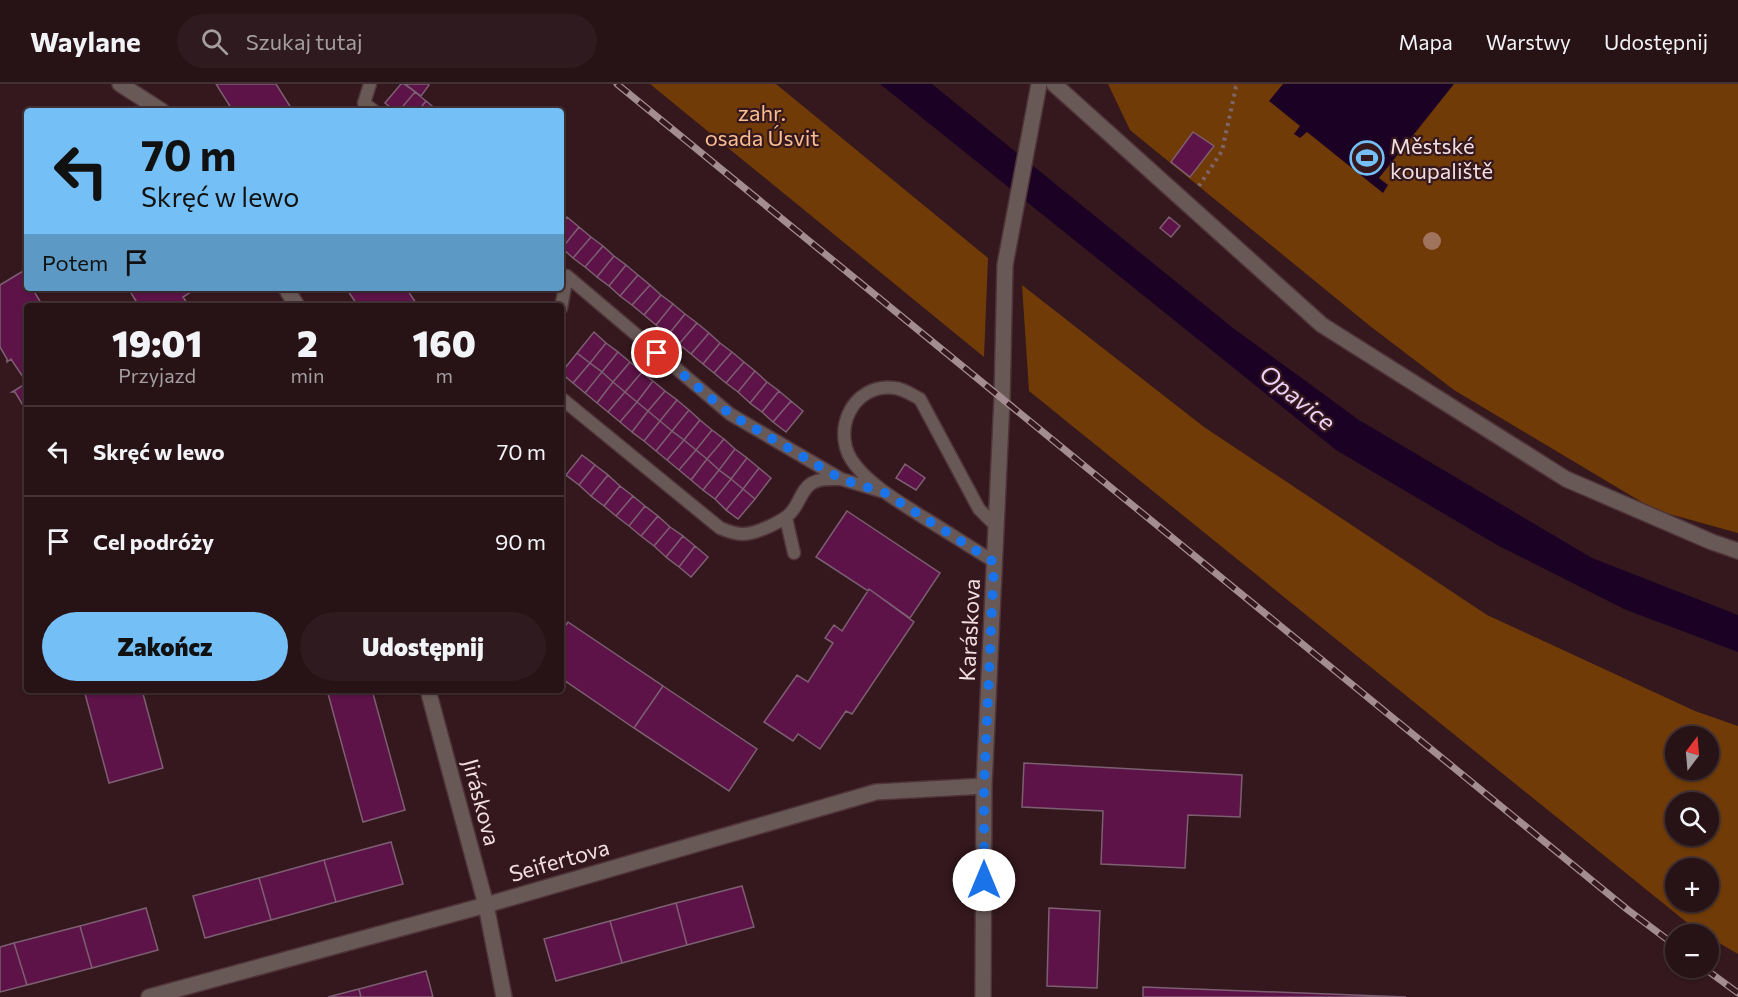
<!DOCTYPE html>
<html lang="pl">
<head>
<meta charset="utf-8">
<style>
  body { margin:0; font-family:Commissioner,sans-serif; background:#2f1b1f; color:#f1f3f6; height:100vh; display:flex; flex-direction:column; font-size:22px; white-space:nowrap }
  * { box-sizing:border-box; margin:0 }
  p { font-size:20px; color:#a49ea1 }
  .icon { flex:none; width:33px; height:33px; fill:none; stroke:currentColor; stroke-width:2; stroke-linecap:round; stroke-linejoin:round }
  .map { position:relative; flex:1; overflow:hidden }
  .details { position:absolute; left:24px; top:219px; width:540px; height:390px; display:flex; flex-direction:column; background:#271216; border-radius:6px; box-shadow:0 2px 4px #0004,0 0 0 2px #433235 }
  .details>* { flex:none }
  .guide { position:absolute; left:24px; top:24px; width:540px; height:183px; border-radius:6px; box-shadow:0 2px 4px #0004,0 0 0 2px #433235; background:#74c0f6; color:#111; overflow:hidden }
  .needle { width:39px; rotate:16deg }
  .buttons { position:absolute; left:1665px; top:642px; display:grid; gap:12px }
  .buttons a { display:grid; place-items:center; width:54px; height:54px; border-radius:50%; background:#271216; box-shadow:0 2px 4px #0004,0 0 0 2px #433235; font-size:30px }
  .pin { position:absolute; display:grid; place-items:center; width:51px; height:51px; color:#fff; margin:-26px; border:3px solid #fff; border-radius:50%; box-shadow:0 2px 6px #0007 }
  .me { position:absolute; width:66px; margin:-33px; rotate:0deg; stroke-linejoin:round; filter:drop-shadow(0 0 4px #0008) }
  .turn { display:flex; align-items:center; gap:21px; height:126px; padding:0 18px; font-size:27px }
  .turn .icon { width:78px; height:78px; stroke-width:2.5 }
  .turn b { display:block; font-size:42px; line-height:51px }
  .then { display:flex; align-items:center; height:57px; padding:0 18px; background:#0003; gap:12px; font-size:22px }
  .eta { display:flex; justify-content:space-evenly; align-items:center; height:102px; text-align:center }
  .eta b { font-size:36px; font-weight:800; line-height:42px }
  .action { display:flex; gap:12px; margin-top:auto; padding:12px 18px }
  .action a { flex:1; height:69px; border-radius:36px; background:#74c0f6; color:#111; font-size:24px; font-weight:800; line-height:69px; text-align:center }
  .action a+a { background:#2f1b1f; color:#f1f3f6 }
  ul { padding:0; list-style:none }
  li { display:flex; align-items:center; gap:18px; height:90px; padding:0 18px; border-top:2px solid #433235 }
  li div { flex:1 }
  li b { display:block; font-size:22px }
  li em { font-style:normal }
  header { display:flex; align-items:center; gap:36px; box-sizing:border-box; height:84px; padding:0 30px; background:#271216; border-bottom:2px solid #433235 }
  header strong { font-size:28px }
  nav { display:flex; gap:33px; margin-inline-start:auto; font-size:21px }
  .search { width:420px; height:54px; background:#2f1b1f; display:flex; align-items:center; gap:15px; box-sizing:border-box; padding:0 21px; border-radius:33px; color:#a49ea1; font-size:22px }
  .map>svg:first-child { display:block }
  .green { fill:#703b06; fill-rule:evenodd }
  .water { fill:#1b0224 }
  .building { fill:#5d1348; stroke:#7c5f71; stroke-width:1.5 }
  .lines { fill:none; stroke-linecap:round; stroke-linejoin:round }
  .service-casing { stroke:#4f3439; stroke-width:15 }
  .minor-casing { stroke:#4f3439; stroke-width:18 }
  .path { stroke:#7e656a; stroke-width:4; stroke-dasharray:3 4.5; stroke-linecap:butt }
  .service { stroke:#695956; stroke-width:12 }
  .minor { stroke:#695956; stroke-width:15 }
  .rail-casing { stroke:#a48d91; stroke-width:7 }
  .rail { stroke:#34181e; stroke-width:4.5; stroke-dasharray:14; stroke-linecap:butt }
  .tree { fill:#a0735d }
  .route { stroke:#1a73e8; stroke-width:10; stroke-dasharray:0 18 }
  .labels { text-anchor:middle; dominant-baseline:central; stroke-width:4.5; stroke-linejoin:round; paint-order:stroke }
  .park-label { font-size:22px; fill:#f9bd90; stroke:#34181e }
  .poi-label { font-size:22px; fill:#f2dee1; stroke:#34181e; text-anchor:start }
  .street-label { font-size:22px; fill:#f2dee1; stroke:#34181e }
  .water-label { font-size:24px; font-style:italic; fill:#edd1f8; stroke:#34181e }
</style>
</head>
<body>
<header>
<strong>Waylane</strong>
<div class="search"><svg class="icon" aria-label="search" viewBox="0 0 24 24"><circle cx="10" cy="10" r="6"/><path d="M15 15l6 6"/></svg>Szukaj tutaj</div>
<nav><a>Mapa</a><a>Warstwy</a><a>Udostępnij</a></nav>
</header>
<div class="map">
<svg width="1738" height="913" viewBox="0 0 1738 913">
  <rect width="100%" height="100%" fill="#34181e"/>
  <path class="green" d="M650,0H776L988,174L984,273Z
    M1108,0H1738V449L1655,426L1454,306L1370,242L1130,46Z
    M1022,201L1204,343L1487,531L1695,627L1738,642V870L1709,853L1708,850L1695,845L1029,307ZM1676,652H1708V686H1676ZM1676,718H1708V752H1676ZM1676,784H1708V818H1676Z"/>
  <path class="water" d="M880,0H932L1233,244L1359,336L1592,474L1738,531V568L1624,525L1497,461L1336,366Z
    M1283,0H1454L1379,94L1388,101L1383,109L1307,48L1300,54L1294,50L1300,42L1269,17Z"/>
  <path class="building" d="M216,0H276L293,27H233Z
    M401,0H404L415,8L399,27H395L385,19Z
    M405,0H428L429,1L421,12Z
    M415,8L426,17L418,27H399Z
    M426,17L437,26V27H418Z
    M1193,48L1214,62L1190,93L1171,78Z
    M567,133L579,143L562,164L561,141Z
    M1169,133L1180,142L1171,153L1160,144Z
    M579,143L591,153L573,174L562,164Z
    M591,153L603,162L585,183L573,174Z
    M603,162L614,172L597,193L585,183Z
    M614,172L626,181L609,202L597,193Z
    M626,181L638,191L620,212L609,202Z
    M23,187L27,195V204H32L43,222H27V328L15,308H12L27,299L11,275L7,278V275L0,263V201Z
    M638,191L650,201L632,221L620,212Z
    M650,201L661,211L644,231L632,221Z
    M128,204H197L183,213L189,222H139Z
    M346,204H406L418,222H358Z
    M661,211L673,220L656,241L644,231Z
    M673,220L685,230L668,251L656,241Z
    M685,230L697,239L679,260L668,251Z
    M697,239L709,249L691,270L679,260Z
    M594,248L606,259L590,279L577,269Z
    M709,249L720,259L703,280L691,270Z
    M606,259L618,268L602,288L590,279Z
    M720,259L732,268L714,289L703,280Z
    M618,268L630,278L613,298L602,288Z
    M732,268L744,278L726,299L714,289Z
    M577,269L590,279L573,299L561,289Z
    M630,278L642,288L625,308L613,298Z
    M744,278L755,287L738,308L726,299Z
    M590,279L602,288L585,309L573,299Z
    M755,287L767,298L750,319L738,308Z
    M602,288L613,298L597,319L585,309Z
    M642,288L653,297L637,318L625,308Z
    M653,297L665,307L648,327L637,318Z
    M613,298L625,308L608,328L597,319Z
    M767,298L779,307L762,328L750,319Z
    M665,307L677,316L660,337L648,327Z
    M779,307L791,317L773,338L762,328Z
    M625,308L637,318L620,338L608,328Z
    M677,316L689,326L672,347L660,337Z
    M791,317L803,327L786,348L773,338Z
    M637,318L648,327L632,348L620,338Z
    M689,326L700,336L684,356L672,347Z
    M648,327L660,337L644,357L632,348Z
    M700,336L712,346L696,366L684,356Z
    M660,337L672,347L656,367L644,357Z
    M712,346L724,355L707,375L696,366Z
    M672,347L684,356L667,376L656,367Z
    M724,355L735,365L719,386L707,375Z
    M684,356L696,366L679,386L667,376Z
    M735,365L747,374L731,395L719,386Z
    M696,366L707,375L691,396L679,386Z
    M582,371L595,381L579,401L566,391Z
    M747,374L759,384L743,405L731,395Z
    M707,375L719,386L703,406L691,396Z
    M905,380L925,394L916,406L896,394Z
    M595,381L608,391L591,412L579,401Z
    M759,384L771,394L755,415L743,405Z
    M719,386L731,395L715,415L703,406Z
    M608,391L620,402L604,422L591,412Z
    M731,395L743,405L726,426L715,415Z
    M620,402L633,412L616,432L604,422Z
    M743,405L755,415L738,435L726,426Z
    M633,412L645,422L629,442L616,432Z
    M645,422L658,432L641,452L629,442Z
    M847,427L940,489L910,534L869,505L868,507L816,473Z
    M658,432L670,443L654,462L641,452Z
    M670,443L683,452L666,473L654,462Z
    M683,452L695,462L679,483L666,473Z
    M695,462L708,473L691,493L679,483Z
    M869,505L914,538L852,630L846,627L820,665L798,650L793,657L764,638L797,591L808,598L833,559L825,554L834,541L842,547Z
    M568,538L663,602L634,644L561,594V548Z
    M663,602L757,665L729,707L634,644Z
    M84,606H142L163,684L109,699Z
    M327,606H372L405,726L363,738Z
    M1024,679L1242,691L1240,733L1188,731L1185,784L1101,780L1103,727L1022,723Z
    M391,758L403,800L336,818L324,776Z
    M324,776L336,818L271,836L259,794Z
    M259,794L271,836L205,854L193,812Z
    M742,802L754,843L687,861L676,819Z
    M676,819L687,861L622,879L610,837Z
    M146,824L158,866L92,884L80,842Z
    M1049,824L1100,827L1097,904L1047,902Z
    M610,837L622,879L556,897L544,855Z
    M80,842L92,884L27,901L14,859Z
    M14,859L27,901L0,908V863Z
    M426,887L433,913H361L359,905Z
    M1143,903L1406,913H1143Z
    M359,905L361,913H328Z"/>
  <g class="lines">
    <defs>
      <path id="service" d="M370,0L364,19L374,27
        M561,224L567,192L730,330L841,395L881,407
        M561,314L720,444C727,447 735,450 743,450C755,450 786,437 793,426C800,417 802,405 812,399C821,394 830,395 840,395
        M786,434L794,469
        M995,478C970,463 946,447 921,432C898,417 873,403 856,382C829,351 851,298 895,304C904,305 912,311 920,315L979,425L996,442"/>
      <path id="minor" d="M120,0L162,27
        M1054,0L1322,241L1566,395L1712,458L1738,467
        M286,204L297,222
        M428,606L486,821L504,913
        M149,913L486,821L876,708L984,702
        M983,913L984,702L1002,315L1005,181L1039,0"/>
    </defs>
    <use href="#service" class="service-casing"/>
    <use href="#minor" class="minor-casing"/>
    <path class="path" d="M1199,102L1222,67L1236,3L1239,0"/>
    <use href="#service" class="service"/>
    <use href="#minor" class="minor"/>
    <defs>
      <path id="rail" d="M617,0L1628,826L1676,862
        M1704,884L1738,909"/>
    </defs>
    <use href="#rail" class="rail-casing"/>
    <use href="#rail" class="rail"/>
  </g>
  <circle class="tree" cx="1432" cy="157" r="9"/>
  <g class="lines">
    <path class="route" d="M657,269L730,330L841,395L885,409L994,478L984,702V796"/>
  </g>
  <defs>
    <symbol id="stadium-ring" viewBox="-11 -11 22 22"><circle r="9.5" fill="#34181e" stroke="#74c0f6" stroke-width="1.5"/><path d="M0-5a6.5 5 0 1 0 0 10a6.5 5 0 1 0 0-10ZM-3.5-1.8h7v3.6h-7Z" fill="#74c0f6"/></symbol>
  </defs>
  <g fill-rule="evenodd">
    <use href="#stadium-ring" x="1348" y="55" width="38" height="38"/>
  </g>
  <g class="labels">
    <g class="park-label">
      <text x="762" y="28">zahr.<tspan x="762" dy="25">osada Úsvit</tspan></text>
    </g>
    <g class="poi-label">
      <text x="1390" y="61">Městské<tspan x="1390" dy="25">koupaliště</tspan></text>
    </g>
    <g class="street-label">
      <text transform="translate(969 546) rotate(-87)">Karáskova</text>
      <text transform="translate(482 718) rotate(75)">Jiráskova</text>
      <text transform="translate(559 776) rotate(-16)">Seifertova</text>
    </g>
    <g class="water-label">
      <text transform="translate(1298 313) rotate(39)">Opavice</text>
    </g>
  </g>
</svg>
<div class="buttons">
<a><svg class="needle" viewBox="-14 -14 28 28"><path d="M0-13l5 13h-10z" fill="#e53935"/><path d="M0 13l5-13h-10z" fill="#a49ea1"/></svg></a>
<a><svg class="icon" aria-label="search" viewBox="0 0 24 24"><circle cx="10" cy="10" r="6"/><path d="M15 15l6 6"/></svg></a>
<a>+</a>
<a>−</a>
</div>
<div class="pin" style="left:657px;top:269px;background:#d93025"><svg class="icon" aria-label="arrive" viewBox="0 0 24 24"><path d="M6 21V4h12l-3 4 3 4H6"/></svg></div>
<svg class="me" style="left:984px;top:796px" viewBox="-20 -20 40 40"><circle r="19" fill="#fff"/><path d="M0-13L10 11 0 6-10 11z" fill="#1a73e8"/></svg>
<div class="guide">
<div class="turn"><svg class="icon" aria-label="left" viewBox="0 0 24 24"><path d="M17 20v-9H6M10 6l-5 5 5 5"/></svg><div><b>70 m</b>Skręć w lewo</div></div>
<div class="then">Potem<svg class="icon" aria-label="arrive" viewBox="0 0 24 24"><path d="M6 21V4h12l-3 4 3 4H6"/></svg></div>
</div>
<section class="details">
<div class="eta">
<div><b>19:01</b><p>Przyjazd</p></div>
<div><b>2</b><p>min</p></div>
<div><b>160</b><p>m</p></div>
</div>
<ul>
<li><svg class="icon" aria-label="left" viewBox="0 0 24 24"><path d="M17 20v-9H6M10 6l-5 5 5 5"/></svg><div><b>Skręć w lewo</b></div><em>70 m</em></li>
<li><svg class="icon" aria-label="arrive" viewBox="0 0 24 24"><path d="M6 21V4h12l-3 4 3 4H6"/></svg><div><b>Cel podróży</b></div><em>90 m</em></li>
</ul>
<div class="action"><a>Zakończ</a><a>Udostępnij</a></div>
</section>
</div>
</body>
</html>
